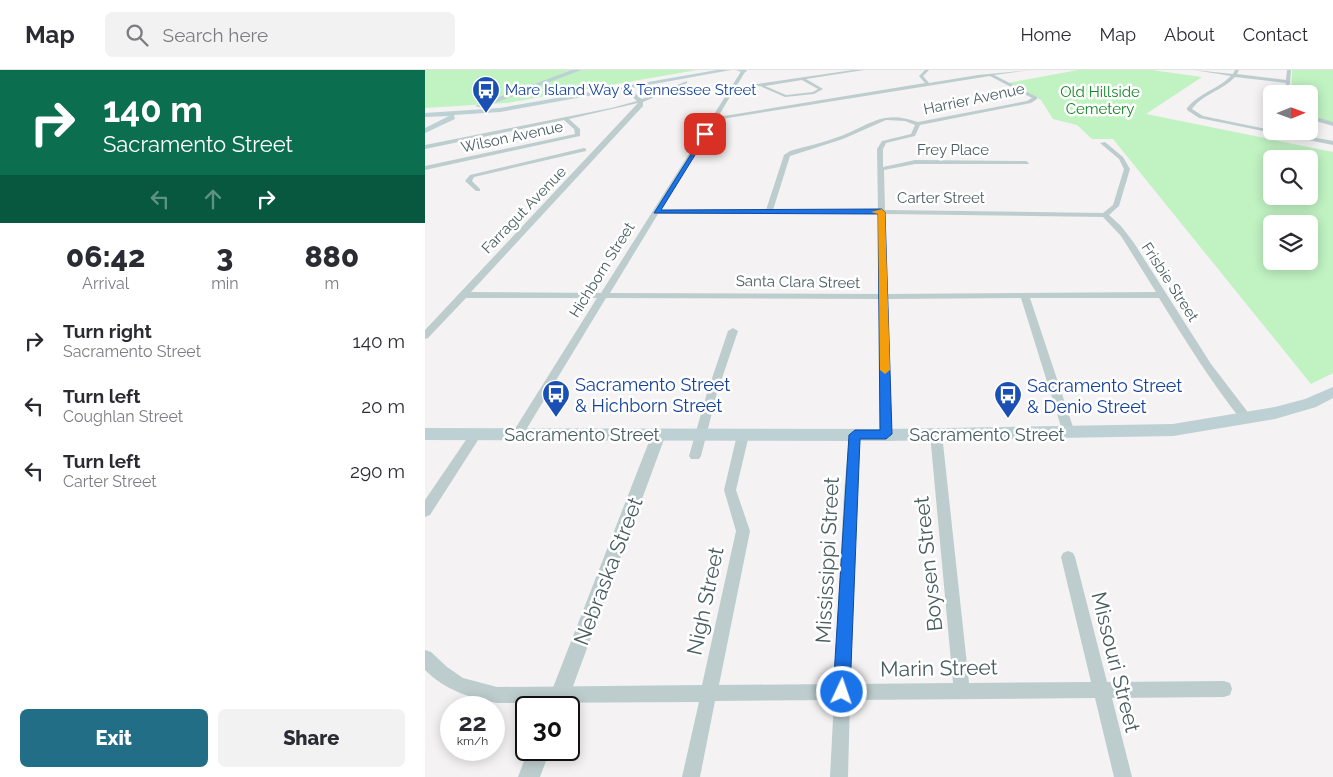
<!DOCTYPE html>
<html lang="en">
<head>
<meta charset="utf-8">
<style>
  body { margin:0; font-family:Raleway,sans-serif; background:#f2f2f3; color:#2b2b33; height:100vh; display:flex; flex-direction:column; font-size:19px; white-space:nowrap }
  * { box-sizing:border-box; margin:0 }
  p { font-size:16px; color:#7c7c81 }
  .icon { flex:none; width:28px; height:28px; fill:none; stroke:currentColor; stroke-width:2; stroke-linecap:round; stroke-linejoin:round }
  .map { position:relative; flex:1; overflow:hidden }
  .drawer { display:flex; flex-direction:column; background:#fff; width:425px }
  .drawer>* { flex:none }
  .hud { background:#0b6e4f; color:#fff; overflow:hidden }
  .needle { width:32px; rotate:89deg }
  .tools { position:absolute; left:838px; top:15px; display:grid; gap:10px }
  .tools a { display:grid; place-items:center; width:55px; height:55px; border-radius:8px; background:#fff; box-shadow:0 2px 12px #0003; font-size:25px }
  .speed { position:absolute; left:15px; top:626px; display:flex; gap:10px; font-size:25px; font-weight:700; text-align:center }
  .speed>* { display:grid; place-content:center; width:65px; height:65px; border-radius:50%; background:#fff; box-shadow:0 2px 12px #0003; line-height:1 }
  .speed small { font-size:12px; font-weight:400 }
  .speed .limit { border:2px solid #111; border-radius:8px; background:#fff; color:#111 }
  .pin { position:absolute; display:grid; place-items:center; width:42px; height:42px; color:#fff; margin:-21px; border-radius:10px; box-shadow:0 2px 8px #0006 }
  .me { position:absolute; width:55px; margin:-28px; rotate:3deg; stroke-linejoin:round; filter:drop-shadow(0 0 4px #0008) }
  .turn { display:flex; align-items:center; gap:18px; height:105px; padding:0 20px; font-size:22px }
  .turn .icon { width:65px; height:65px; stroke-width:2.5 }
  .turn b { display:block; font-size:35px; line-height:42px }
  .lanes { display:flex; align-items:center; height:48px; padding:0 20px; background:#0003; justify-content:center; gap:25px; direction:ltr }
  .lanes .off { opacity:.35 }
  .eta { display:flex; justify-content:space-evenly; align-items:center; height:85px; text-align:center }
  .eta b { font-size:30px; font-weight:800; line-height:35px }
  .primary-button { display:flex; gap:10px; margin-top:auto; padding:10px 20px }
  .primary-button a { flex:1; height:58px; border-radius:8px; background:#216e86; color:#fff; font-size:20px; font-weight:800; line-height:58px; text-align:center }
  .primary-button a+a { background:#f2f2f3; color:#2b2b33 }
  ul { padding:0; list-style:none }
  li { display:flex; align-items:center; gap:15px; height:65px; padding:0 20px }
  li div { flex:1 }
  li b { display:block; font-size:19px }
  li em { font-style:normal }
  header { display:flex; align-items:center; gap:30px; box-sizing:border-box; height:70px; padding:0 25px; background:#fff; border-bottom:1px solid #e1e1e2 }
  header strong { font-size:24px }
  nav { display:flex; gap:28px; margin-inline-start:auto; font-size:18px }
  .search { width:350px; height:45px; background:#f2f2f3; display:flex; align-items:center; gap:12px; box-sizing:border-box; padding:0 18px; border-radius:8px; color:#7c7c81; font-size:19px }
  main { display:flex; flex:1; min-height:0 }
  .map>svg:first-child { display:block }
  .green { fill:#c0f2c2; fill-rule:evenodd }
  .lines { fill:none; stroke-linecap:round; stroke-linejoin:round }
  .minor { fill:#bdcdce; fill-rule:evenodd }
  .tertiary { fill:#bdcdce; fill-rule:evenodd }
  .secondary { fill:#bdd0d4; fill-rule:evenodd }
  .route { fill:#1a73e8; stroke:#114b97 }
  .slow { fill:#f59e0b }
  .labels { text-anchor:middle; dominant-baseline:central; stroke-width:5; stroke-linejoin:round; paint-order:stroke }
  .far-transit-label { font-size:15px; fill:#164399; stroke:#fff; text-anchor:start }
  .far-park-label { font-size:15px; fill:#148625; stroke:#fff }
  .far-street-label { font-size:15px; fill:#495d60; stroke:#fff }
  .transit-label { font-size:18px; fill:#164399; stroke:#fff; text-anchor:start }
  .street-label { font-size:18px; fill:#495d60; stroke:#fff }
  .near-street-label { font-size:21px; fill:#495d60; stroke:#fff }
</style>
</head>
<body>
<header>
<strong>Map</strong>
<div class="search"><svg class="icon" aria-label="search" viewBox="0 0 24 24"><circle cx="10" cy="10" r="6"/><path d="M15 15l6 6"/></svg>Search here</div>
<nav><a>Home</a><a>Map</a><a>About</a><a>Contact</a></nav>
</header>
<main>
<section class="drawer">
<div class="hud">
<div class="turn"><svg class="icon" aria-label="right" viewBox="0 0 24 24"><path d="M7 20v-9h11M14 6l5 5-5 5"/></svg><div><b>140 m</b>Sacramento Street</div></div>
<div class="lanes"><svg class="icon off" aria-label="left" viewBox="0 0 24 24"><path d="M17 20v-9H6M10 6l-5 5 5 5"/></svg><svg class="icon off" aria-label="ahead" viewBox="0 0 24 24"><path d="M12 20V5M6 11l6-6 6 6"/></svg><svg class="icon" aria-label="right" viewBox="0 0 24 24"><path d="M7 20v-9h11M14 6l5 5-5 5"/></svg></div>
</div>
<div class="eta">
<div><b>06:42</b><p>Arrival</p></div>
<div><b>3</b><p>min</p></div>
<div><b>880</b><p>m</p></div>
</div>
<ul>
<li><svg class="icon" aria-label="right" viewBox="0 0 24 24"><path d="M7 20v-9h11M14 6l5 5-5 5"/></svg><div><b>Turn right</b><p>Sacramento Street</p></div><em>140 m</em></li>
<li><svg class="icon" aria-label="left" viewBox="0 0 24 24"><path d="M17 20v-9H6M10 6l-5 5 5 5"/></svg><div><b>Turn left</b><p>Coughlan Street</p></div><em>20 m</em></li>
<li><svg class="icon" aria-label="left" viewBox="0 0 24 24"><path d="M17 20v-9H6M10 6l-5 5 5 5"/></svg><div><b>Turn left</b><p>Carter Street</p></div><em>290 m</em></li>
</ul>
<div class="primary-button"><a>Exit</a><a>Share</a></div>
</section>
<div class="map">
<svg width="908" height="707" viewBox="0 0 908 707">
  <rect width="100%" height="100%" fill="#f4f2f3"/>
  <path class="green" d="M0,0H272L81,33L0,38Z
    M653,0H727L777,7L721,44L908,82V303L886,314L688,69H667L652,55L628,49L616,30L583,13ZM846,89H884V126H846ZM846,154H884V191H846Z
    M867,0H908V53L884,46V24H866Z"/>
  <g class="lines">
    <path class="minor" d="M317,0H321L311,17L428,0H439L381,9L398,19L389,24L360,27L335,16L309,20L293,47L500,13L494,6L500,0H504L498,6L504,13L553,5L607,0L569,5L612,27V29L606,33L495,55L490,66L461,73L458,79V97L490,90L601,91L604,93L603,94H490L459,100L460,140L678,143L688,135L699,99L694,89L675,73L680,72L698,87L705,99L694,136L684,145L696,156L709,173L786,294L825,345L827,348L825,351H817C786,312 760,270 734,228H605L650,363L648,366H640L638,363L596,228L463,229L467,365L465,368H457L455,365L454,229L181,228L96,368H88L86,365L88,362L172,228H41L3,268L0,269V260L213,33L144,49L155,59V66L0,100V96L150,64L149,59L139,50L0,79V75L186,38L212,31L197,17L199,15L217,29L262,11V13L218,32V36L46,222L176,223ZM565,6L607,28L602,31L493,52C457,39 446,55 413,67C398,73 381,76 365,81L359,85L341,140H236L290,50ZM377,10L393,19L388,22L361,25L340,16ZM461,50L480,51L490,55L486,64L457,71L452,79L453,140H348L365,86L418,69ZM233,144H453L454,224L185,223ZM460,144L678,147L696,166L731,222L462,224Z
      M769,0L808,4L810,0H814L812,4L861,10L862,0H866L864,24H860L861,13L810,7C798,20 778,24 767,39L778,46L846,60V61H855L908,71V75L774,48L762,40V38C774,23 793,19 806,6Z
      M884,45L908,52V56L884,49Z
      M159,78L161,79V81L49,107L47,111L55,119V121H51L40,111L45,105Z
      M308,258L313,261L292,323L276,386L274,389H266L264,386L282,323L303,261Z
      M51,360L55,361L57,364L55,367L5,445L0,447V430L47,361Z
      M511,360L515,361L517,364L544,613L666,612L636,487L638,483L643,481L648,483L650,487L682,612L799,611L805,613L807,619L805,625L799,627L687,628L707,707H689L670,628L425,630L423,707H405L409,630L290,631L275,707H257L274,632L72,633C45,628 20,620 0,600V580L6,582L22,597L38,608L72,617L277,615L311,461L299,420L312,365L314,362H322L324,365L311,420L325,461L294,615L409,614L419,423L424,365L426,362H434L436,365L431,423L426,614L528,613L505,364L507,361Z"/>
    <path class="tertiary" d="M234,359L239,360L241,364L140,638H120L227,364L229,360Z
      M103,680H125L115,707H93Z"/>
    <path class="secondary" d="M147,0H156L57,38L50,36Z
      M292,0H306L75,42L29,45L30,49L0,63V58L24,46L0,47V43L75,38Z
      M311,0H321L322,1L319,3Z
      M908,317V328L891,337L850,349L748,366L461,371L0,370V358L461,359L748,354L850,337L880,329Z"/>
  </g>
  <path class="route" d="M280,62L283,64L236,140L457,139L460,142L467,364L461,369H435L425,622L423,628L417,631L411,628L408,622L424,365L430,360H455L453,144L229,143Z"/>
  <path class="slow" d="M457,139L460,142L465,300L460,304L455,300L453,144L446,142Z"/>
  <defs>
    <symbol id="bus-pin" viewBox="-11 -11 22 30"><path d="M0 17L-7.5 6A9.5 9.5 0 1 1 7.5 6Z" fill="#1a4fb4" stroke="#fff"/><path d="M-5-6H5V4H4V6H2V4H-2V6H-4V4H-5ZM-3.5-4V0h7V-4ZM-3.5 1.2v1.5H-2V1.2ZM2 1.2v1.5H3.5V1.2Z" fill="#fff"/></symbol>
  </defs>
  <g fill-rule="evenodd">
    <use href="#bus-pin" x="45" y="4" width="32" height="43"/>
    <use href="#bus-pin" x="115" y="308" width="32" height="43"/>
    <use href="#bus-pin" x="567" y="309" width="32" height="43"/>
  </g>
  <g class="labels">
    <g class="far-transit-label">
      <text x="80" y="20">Mare Island Way &amp; Tennessee Street</text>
    </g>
    <g class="far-park-label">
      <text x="675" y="22">Old Hillside<tspan x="675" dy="17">Cemetery</tspan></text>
    </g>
    <g class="far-street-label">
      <text transform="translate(549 29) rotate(-12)">Harrier Avenue</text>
      <text transform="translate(87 67) rotate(-12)">Wilson Avenue</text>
      <text x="528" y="80">Frey Place</text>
      <text x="516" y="128">Carter Street</text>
      <text transform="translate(99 140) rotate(-46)">Farragut Avenue</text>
      <text transform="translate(177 200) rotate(-58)">Hichborn Street</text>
      <text transform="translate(373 212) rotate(1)">Santa Clara Street</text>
      <text transform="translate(745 212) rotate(57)">Frisbie Street</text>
    </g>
    <g class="transit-label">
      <text x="150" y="314">Sacramento Street<tspan x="150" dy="21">&amp; Hichborn Street</tspan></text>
      <text x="602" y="315">Sacramento Street<tspan x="602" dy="21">&amp; Denio Street</tspan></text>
    </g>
    <g class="street-label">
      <text x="157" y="364">Sacramento Street</text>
      <text x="562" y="364">Sacramento Street</text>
    </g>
    <g class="near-street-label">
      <text transform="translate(402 490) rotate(-87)">Mississippi Street</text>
      <text transform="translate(503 494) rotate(-96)">Boysen Street</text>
      <text transform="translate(183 501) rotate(-69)">Nebraska Street</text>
      <text transform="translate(280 531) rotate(-78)">Nigh Street</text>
      <text transform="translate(691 592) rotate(76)">Missouri Street</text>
      <text transform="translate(514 598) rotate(-1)">Marin Street</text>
    </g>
  </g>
</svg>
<div class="tools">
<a><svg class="needle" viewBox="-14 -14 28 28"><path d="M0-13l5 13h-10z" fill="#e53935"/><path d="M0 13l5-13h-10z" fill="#7c7c81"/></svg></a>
<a><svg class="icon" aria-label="search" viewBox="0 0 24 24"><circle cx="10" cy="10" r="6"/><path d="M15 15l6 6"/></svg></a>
<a><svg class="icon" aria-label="layers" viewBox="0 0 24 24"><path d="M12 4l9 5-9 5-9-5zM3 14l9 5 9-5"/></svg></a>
</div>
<div class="speed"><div>22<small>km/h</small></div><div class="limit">30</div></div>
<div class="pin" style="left:280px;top:64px;background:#d93025"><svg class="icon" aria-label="arrive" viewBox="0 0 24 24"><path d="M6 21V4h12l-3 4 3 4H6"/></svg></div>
<svg class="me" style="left:417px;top:622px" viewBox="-20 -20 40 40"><circle r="17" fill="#1a73e8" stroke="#fff" stroke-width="3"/><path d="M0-11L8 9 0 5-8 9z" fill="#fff"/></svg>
</div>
</main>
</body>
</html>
